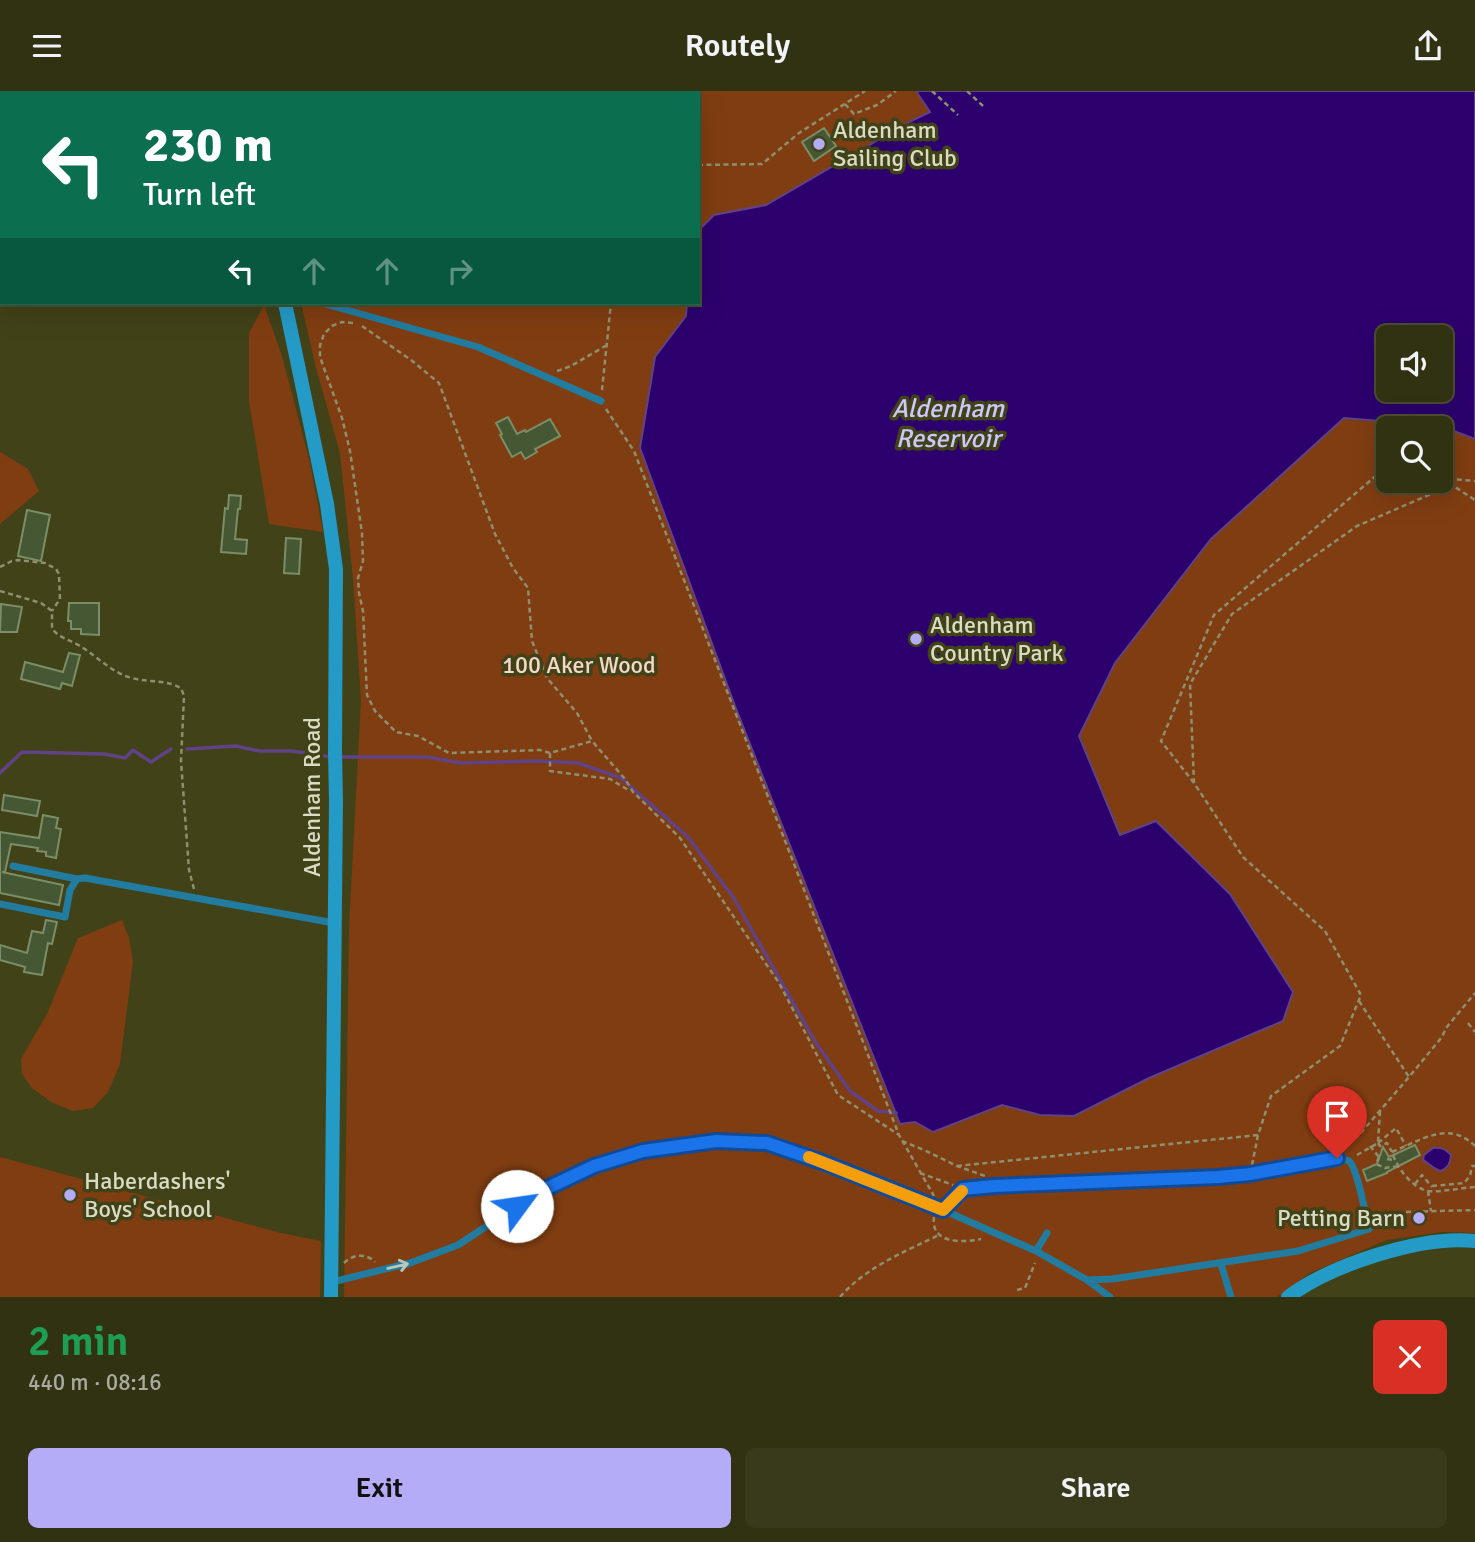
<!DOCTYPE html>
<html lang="en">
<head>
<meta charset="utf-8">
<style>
  body { margin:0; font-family:Signika,sans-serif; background:#393a1b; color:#f1f3f6; height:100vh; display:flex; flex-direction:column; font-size:26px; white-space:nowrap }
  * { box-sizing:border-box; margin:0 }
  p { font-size:23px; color:#a8aa9f }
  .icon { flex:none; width:38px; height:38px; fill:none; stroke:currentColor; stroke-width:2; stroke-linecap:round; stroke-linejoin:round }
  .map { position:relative; height:1206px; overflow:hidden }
  .sheet { display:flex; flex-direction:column; background:#313212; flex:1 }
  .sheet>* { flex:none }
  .hud { position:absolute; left:0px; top:0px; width:700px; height:214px; box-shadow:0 7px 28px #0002,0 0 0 2px #4c4d32; background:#0b6e4f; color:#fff; overflow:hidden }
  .fabs { position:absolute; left:1376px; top:234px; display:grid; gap:14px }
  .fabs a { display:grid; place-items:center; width:77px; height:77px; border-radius:10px; background:#313212; box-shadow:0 7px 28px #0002,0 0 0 2px #4c4d32; font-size:35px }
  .pin { position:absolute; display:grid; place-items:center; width:60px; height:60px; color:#fff; margin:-72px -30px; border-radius:50% 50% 50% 0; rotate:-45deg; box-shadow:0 0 7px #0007 }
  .pin .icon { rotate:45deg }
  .me { position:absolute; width:77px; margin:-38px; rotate:59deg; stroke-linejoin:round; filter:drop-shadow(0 0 5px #0008) }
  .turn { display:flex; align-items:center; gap:24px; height:147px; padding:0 28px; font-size:32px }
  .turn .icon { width:91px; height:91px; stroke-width:2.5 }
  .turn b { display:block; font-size:49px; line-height:60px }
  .lanes { display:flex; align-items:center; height:66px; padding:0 28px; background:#0003; justify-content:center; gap:35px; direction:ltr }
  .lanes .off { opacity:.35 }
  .round { display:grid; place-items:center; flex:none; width:74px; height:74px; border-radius:10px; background:#393a1b }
  .head { display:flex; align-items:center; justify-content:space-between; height:119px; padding:0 28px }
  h1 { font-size:42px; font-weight:600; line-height:52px; color:#1e9e55 }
  .primary-button { display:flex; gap:14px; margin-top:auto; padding:14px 28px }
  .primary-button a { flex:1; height:80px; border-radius:10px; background:#b5acf8; color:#111; font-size:28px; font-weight:600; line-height:80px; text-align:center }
  .primary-button a+a { background:#393a1b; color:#f1f3f6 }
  header { display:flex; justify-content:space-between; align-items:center; height:91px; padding:0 28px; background:#313212; font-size:32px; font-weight:600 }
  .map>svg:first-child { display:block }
  .green { fill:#803d11; fill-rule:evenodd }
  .water { fill:#2c006d; stroke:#604287; stroke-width:2; fill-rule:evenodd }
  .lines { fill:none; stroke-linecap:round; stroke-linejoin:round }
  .stream { stroke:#604287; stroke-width:3.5 }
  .building { fill:#465733; stroke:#7a8e67; stroke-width:2 }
  .path { stroke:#8e8f6f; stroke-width:2.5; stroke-dasharray:5 3.5; stroke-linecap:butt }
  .lane { stroke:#227c9f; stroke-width:7 }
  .secondary { stroke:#249ac6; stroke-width:14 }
  .oneway { stroke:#b4c8bd }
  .route-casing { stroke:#114b97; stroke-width:18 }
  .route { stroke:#1a73e8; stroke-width:12 }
  .slow { stroke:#f59e0b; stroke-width:12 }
  .poi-dot { fill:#b5acf8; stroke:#414218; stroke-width:2.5 }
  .labels { text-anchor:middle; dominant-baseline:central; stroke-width:7; stroke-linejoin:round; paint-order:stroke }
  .poi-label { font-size:24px; fill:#d9dbc4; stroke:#414218; text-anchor:start }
  .park-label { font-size:24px; fill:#f3d7c8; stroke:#414218 }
  .street-label { font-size:24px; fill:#d9dbc4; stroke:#414218 }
  .water-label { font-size:26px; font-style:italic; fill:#ccc7fd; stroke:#414218 }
</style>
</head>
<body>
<header><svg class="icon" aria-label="menu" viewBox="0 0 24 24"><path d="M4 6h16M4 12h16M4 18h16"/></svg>Routely<svg class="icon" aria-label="share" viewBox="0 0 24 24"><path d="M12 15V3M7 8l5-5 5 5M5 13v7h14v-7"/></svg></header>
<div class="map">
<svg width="1475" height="1206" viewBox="0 0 1475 1206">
  <rect width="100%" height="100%" fill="#414218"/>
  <path class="green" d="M341,0H1475V1142L1442,1141L1387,1149L1310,1182L1277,1206H344L349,836L361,609L353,488L340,362L316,277L301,212H698V2H340ZM1388,247H1440V299H1388ZM1388,338H1440V390H1388Z
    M264,214L282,265L310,372L323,441L269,433L249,310V242Z
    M0,361L28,378L39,400L0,433Z
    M122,829L129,847L133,870L120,973L108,1001L93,1017L73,1020L51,1011L32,997L22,983L21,968L48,921L78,847Z
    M0,1066L281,1142L321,1150L320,1206H0Z"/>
  <path class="water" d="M917,0H1475V348L1441,335L1344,327L1211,448L1115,572L1079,645L1120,744L1156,730L1230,803L1293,901L1283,930L1149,987L1074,1025L1040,1024L1002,1014L933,1041L915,1031L900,1033L735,615L640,357L655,266L686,225L687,212H698V140L714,124L766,114L909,31L930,21L918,3ZM1388,247H1440V299H1388Z
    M1433,1057C1442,1056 1445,1058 1451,1064C1450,1073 1448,1077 1440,1080C1431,1077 1429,1072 1423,1069L1424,1064Z"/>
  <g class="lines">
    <path class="stream" d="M187,658L236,655L259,660H292L330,666
      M337,666H427L461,672L536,670L578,672L621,687L688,746L733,806L816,952L850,1000L878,1020L896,1022
      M0,682L22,661L104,663L125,667L133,659L151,671L171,658"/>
  </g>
  <path class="building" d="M824,37L836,55L814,70L802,51Z
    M508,326L517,343L525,339L526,341L550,328L560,345L535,358L537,361L525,368L521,361L512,366L500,344L502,343L496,332Z
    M229,404L241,405L240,418H238L235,448L247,449L246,463L221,461L225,417L228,418Z
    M27,419L50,424L41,470L18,465Z
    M286,447L301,448L299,483L284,482Z
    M69,512H99V544L81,543V538H71V530H68Z
    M1,513L22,516L17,541H0Z
    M69,562L80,564L72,595L62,592L60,598L21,588L25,571L63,581Z
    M4,704L40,710L37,725L2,719Z
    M43,724L58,727L56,737L61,738L56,767L46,765V761L37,760L38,757L11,753L5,781H2L63,794L59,814L0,802V741L39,747Z
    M46,829L57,831L52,853L48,852L42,884L24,881L25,876L0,869V854L27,862L32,840L43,842Z
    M1415,1054L1420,1064L1387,1081V1082L1367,1090L1363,1079L1377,1073L1383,1056L1389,1066Z"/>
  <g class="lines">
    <path class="path" d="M73,0L75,2
      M149,0L150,2
      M932,0L958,24
      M967,0L983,15
      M394,2L395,0
      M845,13L854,23L877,14L896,0
      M698,74L762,73L799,42L865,0
      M353,232L342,231L332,235L324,243L320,254V266L342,327L350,360L362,442L363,470L358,487L359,502L363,520L367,604L375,620L396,641L418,645L449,662L540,659L550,662L592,650L625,688L633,701L680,747L779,892L838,1004L899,1044
      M362,235L411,269L439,292L495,443L513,477L528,497L532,550L547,587L577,622L592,650
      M557,280L571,275L607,254
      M602,299L611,212
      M606,318L634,360L899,1044L934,1105
      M1440,387L1475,390
      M0,476L12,470L18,469L45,472L56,478L59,483L60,508L52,520
      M0,500L41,512L52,520V538C60,547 70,549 80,555C98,566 112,582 132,587C150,592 164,588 181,597L184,605L181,670L189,779L194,798
      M550,662V680L610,688L630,700
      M1194,692L1161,650L1214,524L1378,383L1388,384
      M1359,910L1409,986
      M1468,932L1475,941
      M902,1050L924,1059L957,1075L985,1085
      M1378,1052L1396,1037L1406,1055
      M1378,1052L1380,1055L1387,1052L1392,1061
      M1370,1055L1379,1066
      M1475,1055C1449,1029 1421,1049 1392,1061C1396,1075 1412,1098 1429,1100C1444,1101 1460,1097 1475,1096
      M1341,1058L1359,1044L1409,986L1442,946L1446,937L1475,902
      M1357,1064L1378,1052L1380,1020
      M1379,1066L1376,1073L1385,1077L1399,1075
      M1387,1068L1394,1069
      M1252,1074L1258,1044L1271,1005L1340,955L1361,904L1325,840L1243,766L1194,692L1190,593L1232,523L1357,435L1452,394L1475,409
      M957,1075L1258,1044
      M920,1082L953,1094
      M1415,1093L1422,1084L1432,1096
      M1432,1095L1464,1092L1470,1085L1472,1075H1475
      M1428,1100L1431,1120
      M1406,1121L1475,1119
      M934,1126C930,1153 963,1152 981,1148
      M344,1172C353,1163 366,1162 375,1171
      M1017,1199L1025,1197L1035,1172
      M840,1206C866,1176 904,1161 939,1144"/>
    <path class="lane" d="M322,212L478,256L601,310
      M13,775L77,788
      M0,813L65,826L70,799L77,788L85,787L334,832
      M943,1119L963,1098L994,1095L1218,1086L1250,1083L1337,1067C1338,1067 1348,1069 1349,1070C1357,1076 1366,1126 1369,1138L1298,1160L1112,1188L1088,1189
      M1036,1160L1047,1142
      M1221,1173L1231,1206
      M332,1191L410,1172L458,1154L537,1102L594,1075L643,1060L716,1050L767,1052L825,1072L943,1119L1036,1160L1087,1189L1110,1206"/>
    <path class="secondary" d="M325,2V0
      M285,212L327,413L336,478L335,660L336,711L331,1206
      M1288,1206C1331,1174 1421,1144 1475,1150"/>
  </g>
  <defs><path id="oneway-shaft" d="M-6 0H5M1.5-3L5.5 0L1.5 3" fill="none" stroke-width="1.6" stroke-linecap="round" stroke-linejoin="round" transform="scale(1.75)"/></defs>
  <use class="oneway" href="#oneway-shaft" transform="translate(398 1175) rotate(-13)"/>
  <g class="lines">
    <defs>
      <path id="route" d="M517,1115L537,1102L594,1075L643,1060L716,1050L767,1052L825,1072L943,1119L963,1098L994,1095L1218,1086L1250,1083L1337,1067"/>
    </defs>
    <use href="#route" class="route-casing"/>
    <use href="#route" class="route"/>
    <path class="slow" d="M809,1066L943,1119L962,1100"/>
  </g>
  <g class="poi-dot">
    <circle cx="819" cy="53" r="7"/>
    <circle cx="916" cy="548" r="7"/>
    <circle cx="70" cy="1104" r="7"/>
    <circle cx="1419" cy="1127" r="7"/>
  </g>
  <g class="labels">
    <g class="poi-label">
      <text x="833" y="39">Aldenham<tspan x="833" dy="28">Sailing Club</tspan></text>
      <text x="930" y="534">Aldenham<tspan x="930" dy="28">Country Park</tspan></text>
      <text x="84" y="1090">Haberdashers'<tspan x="84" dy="28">Boys' School</tspan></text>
      <text x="1405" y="1127" text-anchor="end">Petting Barn</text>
    </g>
    <g class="park-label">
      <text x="579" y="574">100 Aker Wood</text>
    </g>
    <g class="street-label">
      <text transform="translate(312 706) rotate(-90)">Aldenham Road</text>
    </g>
    <g class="water-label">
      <text x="948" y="318">Aldenham<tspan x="948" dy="30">Reservoir</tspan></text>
    </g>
  </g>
</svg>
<div class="fabs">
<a><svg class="icon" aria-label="sound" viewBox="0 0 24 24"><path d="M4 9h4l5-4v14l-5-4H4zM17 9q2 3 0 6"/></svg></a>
<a><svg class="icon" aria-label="search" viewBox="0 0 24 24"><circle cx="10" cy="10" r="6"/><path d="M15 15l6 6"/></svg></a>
</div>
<div class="pin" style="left:1337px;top:1067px;background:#d93025"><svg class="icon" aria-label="arrive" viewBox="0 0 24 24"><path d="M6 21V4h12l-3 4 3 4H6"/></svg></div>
<svg class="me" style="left:517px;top:1115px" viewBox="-20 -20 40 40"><circle r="19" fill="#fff"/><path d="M0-13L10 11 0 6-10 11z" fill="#1a73e8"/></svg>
<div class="hud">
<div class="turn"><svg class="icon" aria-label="left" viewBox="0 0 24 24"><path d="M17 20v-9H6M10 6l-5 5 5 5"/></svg><div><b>230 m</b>Turn left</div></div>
<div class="lanes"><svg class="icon" aria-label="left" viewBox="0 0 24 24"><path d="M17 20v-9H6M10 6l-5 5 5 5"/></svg><svg class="icon off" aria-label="ahead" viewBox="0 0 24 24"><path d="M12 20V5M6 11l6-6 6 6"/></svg><svg class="icon off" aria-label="ahead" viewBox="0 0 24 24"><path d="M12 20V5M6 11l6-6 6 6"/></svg><svg class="icon off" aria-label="right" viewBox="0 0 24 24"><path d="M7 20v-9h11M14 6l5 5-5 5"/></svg></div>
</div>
</div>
<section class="sheet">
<div class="head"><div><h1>2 min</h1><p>440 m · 08:16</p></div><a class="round" style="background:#d93025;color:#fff"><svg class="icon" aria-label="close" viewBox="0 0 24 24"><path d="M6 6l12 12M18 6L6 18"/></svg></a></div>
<div class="primary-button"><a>Exit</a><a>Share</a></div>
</section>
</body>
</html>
